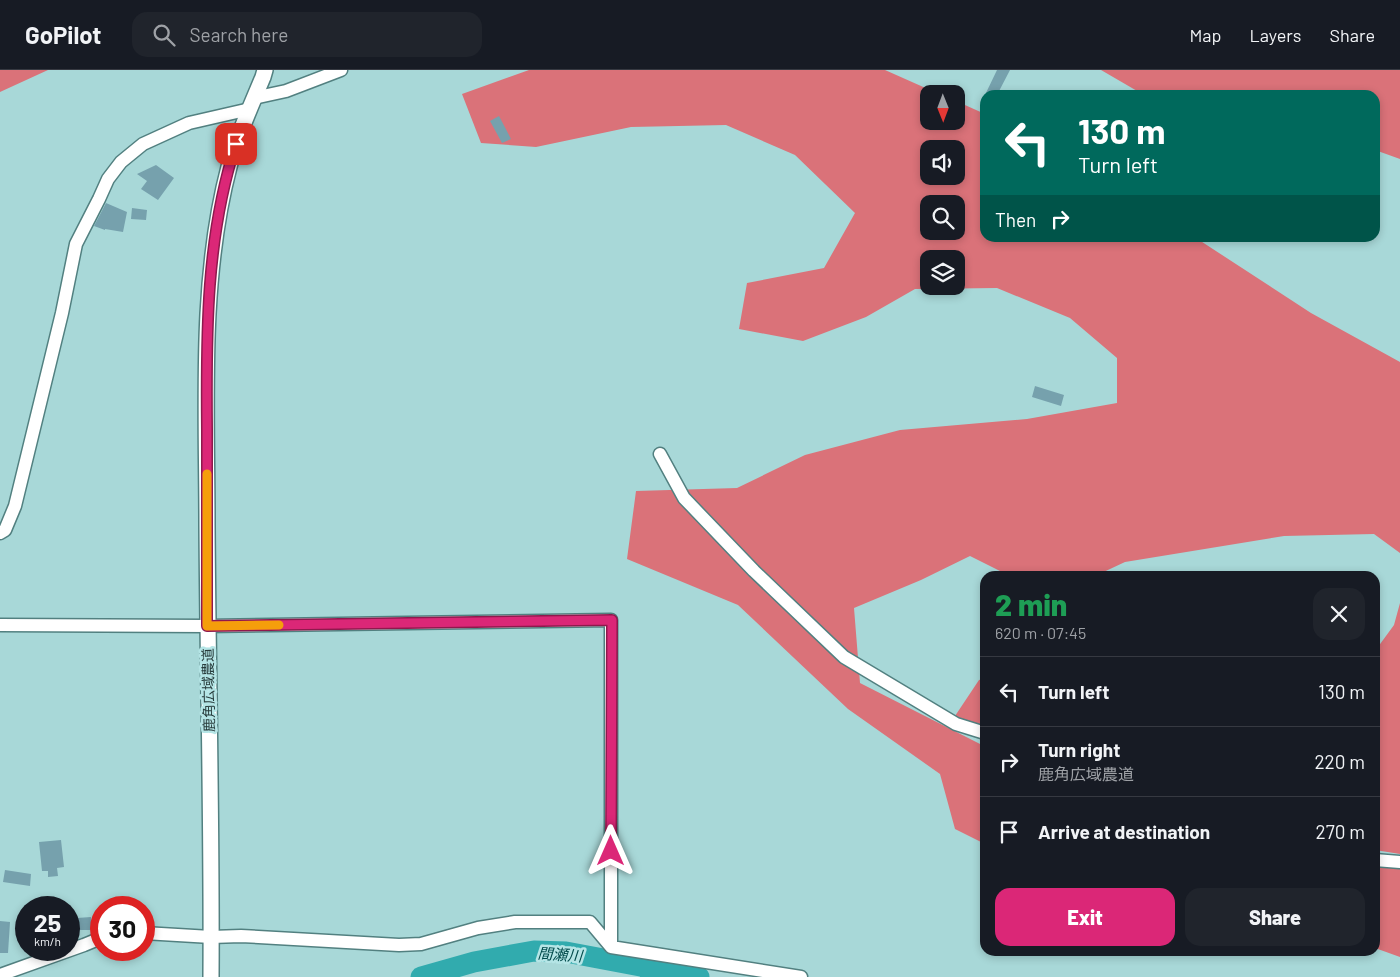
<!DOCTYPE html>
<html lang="en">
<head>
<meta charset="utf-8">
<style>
  body { margin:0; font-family:Barlow,"Noto Sans JP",sans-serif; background:#20242c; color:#f1f3f6; height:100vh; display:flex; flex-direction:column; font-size:19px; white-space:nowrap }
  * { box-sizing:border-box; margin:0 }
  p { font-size:16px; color:#9ea1a6 }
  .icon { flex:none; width:28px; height:28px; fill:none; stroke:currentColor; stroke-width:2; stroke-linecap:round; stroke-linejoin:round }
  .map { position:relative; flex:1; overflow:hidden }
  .sheet { position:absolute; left:980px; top:501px; width:400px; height:385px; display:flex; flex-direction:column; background:#171b24; border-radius:15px; box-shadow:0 2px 8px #0003 }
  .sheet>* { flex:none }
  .guide { position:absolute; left:980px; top:20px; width:400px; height:152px; border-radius:15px; box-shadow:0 2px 8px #0003; background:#00695c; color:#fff; overflow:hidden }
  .needle { width:32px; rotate:179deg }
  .tools { position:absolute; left:920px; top:15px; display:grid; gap:10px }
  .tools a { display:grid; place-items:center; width:45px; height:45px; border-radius:10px; background:#171b24; box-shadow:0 2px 8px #0003; font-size:25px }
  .speed { position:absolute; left:15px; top:826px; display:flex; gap:10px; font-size:25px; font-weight:700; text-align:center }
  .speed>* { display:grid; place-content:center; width:65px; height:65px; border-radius:50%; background:#171b24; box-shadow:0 2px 8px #0003; line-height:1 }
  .speed small { font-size:12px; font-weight:400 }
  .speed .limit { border:8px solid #d22; background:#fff; color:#111 }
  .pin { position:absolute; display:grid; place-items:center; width:42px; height:42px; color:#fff; margin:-21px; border-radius:10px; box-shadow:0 2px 8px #0006 }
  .me { position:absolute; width:55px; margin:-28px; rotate:0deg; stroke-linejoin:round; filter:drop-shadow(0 0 4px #0008) }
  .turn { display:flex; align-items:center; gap:18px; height:105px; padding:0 15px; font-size:22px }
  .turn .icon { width:65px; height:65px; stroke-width:2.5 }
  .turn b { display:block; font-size:35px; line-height:42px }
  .then { display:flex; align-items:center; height:48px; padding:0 15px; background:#0003; gap:10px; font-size:19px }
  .round { display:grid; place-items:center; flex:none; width:52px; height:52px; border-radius:15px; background:#20242c }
  .head { display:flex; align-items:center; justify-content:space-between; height:85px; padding:0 15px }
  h1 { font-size:30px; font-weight:800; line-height:38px; color:#1e9e55 }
  .primary-button { display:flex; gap:10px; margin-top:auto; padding:10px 15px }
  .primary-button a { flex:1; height:58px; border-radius:15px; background:#db2777; color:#fff; font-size:20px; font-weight:800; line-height:58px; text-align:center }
  .primary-button a+a { background:#20242c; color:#f1f3f6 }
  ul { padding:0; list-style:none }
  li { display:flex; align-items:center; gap:15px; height:70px; padding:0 15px; border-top:1px solid #363941 }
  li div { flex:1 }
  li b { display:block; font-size:19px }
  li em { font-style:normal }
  header { display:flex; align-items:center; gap:30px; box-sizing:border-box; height:70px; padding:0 25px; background:#171b24; border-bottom:1px solid #363941 }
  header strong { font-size:24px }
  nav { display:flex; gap:28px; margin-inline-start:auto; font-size:18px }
  .search { width:350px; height:45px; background:#20242c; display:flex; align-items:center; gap:12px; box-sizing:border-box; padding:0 18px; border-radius:15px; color:#9ea1a6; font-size:19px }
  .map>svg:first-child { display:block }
  .forest { fill:#da7279; fill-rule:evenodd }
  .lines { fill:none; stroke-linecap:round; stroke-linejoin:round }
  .river { stroke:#31abae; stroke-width:21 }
  .building { fill:#76a1ad }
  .minor-casing { stroke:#528080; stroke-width:15 }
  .tertiary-casing { stroke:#528080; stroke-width:18 }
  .minor { stroke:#fff; stroke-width:12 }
  .tertiary { stroke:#fff; stroke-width:15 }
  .route-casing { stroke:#8e194d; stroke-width:12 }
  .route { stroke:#db2777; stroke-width:9 }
  .slow { stroke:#f59e0b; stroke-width:9 }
  .labels { text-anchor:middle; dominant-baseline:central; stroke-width:5; stroke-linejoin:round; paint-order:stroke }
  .street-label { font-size:14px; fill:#273b3b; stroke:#b5e5e6 }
  .water-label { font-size:15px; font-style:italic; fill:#004a4b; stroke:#b5e5e6 }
</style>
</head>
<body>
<header>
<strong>GoPilot</strong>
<div class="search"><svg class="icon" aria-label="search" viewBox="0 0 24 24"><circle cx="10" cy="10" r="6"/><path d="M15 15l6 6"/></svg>Search here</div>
<nav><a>Map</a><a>Layers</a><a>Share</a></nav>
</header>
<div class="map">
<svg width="1400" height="907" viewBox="0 0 1400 907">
  <rect width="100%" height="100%" fill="#a8d8d8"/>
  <path class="forest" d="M0,0H48L0,22Z
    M529,0H885L939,24H929V51H956V31L985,44V168H1196L1311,243L1400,292V483L1374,464L1284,466L1125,492L1095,506H1010L970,486L921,510L854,538L860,613L982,675L980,714L985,718V774L955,759L940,704L848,639L738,535L627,489L636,421L737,418L805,385L900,360L1027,349L1117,333V288L1070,248L997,218L915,219L866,247L803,271L739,259L747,213L824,198L855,143L795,85L726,55L631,57L536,77L481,73L462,24ZM929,79H956V106H929ZM929,134H956V161H929ZM929,189H956V216H929Z
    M1101,0H1400V89L1375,80V25H1144Z
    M1400,533V784L1375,780V581L1394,555Z
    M985,608V669L955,646L979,610Z
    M1375,796L1400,797V887L1375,878Z"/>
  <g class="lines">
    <path class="river" d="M421,907L474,892L534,881L566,882L646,897L647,899L699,907"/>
  </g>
  <path class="building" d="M997,0H1010L997,25H985Z
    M499,46L511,69L502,73L490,51Z
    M156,95L174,108L158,130L141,119L147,111L137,104Z
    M106,133L127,142L123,162L105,159V160L94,156Z
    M132,138L147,140L146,150L131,149Z
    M1035,316L1064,325L1061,336L1032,327Z
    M61,770L64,797L57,798L58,806L48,807V801H42L39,772Z
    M5,800L31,804L30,816L3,812Z
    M91,847L92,860H69V851H77V848Z
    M0,851L10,852L8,883H0Z"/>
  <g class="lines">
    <defs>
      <path id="minor" d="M254,28L286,21L341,0
        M660,384L684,428L754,501L844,587L956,654L985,663
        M0,463L5,460L15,436L62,243L76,174L99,129L108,109L121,92L143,74L189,53L250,39
        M0,555L207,556L611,550V877
        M1375,790L1400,792
        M144,863L211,867L241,866L399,875L421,874L478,858L515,852H590L611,877L801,907
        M0,905L84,875L101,868"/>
      <path id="tertiary" d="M211,907C212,756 208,606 207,455C207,338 199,211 229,97C237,66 251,36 263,7L265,0"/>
    </defs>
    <use href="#minor" class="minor-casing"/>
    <use href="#tertiary" class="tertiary-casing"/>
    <use href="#minor" class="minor"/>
    <use href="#tertiary" class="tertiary"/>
  </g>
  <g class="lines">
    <defs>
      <path id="route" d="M236,74C206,166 206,264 207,359C207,425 207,490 207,556L612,550L611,781"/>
    </defs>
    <use href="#route" class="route-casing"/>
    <use href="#route" class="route"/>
    <path class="slow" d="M207,404V556L279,555"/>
  </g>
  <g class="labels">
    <g class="street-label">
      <text transform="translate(208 620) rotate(-91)">鹿角広域農道</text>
    </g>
    <g class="water-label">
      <text transform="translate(560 884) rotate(4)">間瀬川</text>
    </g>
  </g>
</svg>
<div class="tools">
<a><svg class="needle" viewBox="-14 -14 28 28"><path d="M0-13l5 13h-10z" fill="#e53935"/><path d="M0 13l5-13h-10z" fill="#9ea1a6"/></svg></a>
<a><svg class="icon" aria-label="sound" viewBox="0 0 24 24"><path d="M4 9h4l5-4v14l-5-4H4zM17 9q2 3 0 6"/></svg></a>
<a><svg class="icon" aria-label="search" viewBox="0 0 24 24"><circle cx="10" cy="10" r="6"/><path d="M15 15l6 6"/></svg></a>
<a><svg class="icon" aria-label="layers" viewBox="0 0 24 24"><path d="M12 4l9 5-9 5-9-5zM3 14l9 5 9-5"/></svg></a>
</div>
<div class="speed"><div>25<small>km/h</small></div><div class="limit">30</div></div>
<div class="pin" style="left:236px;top:74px;background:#d93025"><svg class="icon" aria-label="arrive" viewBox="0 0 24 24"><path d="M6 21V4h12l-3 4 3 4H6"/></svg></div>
<svg class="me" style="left:611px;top:781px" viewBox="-20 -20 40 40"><path d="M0-17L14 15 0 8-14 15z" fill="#db2777" stroke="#fff" stroke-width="4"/></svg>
<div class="guide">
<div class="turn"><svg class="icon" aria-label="left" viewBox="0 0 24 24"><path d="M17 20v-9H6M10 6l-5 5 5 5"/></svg><div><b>130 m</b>Turn left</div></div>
<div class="then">Then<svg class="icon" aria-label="right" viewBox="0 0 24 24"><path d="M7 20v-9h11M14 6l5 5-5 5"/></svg></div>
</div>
<section class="sheet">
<div class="head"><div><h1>2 min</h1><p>620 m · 07:45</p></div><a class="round"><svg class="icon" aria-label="close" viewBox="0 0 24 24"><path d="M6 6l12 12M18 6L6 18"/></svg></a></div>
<ul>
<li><svg class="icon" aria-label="left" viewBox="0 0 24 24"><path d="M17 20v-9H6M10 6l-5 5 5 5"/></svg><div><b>Turn left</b></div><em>130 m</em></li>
<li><svg class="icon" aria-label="right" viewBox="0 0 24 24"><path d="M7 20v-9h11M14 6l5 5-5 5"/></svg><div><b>Turn right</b><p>鹿角広域農道</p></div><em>220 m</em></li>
<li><svg class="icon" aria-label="arrive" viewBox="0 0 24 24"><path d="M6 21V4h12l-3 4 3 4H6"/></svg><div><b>Arrive at destination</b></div><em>270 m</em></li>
</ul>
<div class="primary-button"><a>Exit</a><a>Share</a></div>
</section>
</div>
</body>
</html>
